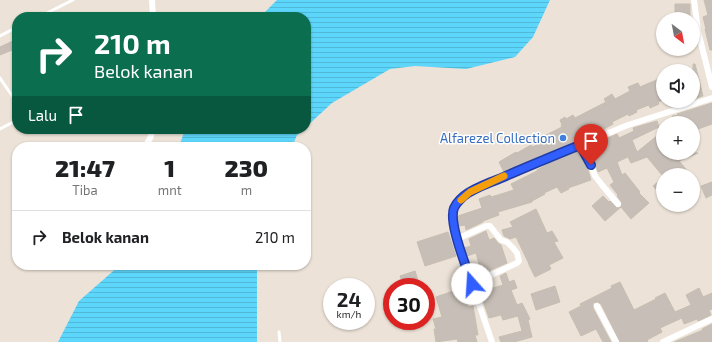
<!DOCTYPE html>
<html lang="id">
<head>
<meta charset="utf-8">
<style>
  body { margin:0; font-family:"Exo 2",sans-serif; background:#f2f2f2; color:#202124; height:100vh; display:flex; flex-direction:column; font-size:15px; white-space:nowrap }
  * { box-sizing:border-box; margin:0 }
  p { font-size:13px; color:#757577 }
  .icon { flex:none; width:22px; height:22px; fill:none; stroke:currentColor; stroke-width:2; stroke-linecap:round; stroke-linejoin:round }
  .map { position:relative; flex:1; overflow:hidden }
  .panel { position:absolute; left:12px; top:142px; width:299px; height:128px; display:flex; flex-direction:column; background:#fff; border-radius:16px; box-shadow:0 1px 3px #0004 }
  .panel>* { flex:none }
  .hud { position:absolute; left:12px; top:12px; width:299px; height:122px; border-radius:16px; box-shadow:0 1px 3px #0004; background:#0b6e4f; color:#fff; overflow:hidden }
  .needle { width:26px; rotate:148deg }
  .controls { position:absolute; left:656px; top:12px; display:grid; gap:8px }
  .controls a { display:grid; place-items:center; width:44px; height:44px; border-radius:50%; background:#fff; box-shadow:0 1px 3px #0004; font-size:20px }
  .speed { position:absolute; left:323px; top:278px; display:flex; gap:8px; font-size:20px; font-weight:700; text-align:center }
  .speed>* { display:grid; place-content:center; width:52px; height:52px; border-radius:50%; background:#fff; box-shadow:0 1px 3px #0004; line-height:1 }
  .speed small { font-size:10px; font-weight:400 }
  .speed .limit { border:6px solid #d22; background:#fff; color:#111 }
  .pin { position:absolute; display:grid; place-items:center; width:34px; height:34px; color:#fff; margin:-41px -17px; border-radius:50% 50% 50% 0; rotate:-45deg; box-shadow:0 0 4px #0007 }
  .pin .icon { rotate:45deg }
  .me { position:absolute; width:44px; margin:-22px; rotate:341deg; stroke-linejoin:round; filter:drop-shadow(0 0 3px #0008) }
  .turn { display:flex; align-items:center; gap:14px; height:84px; padding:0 16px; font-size:18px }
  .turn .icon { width:52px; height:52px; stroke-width:2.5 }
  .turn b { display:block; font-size:28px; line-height:34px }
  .then { display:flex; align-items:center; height:38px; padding:0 16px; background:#0003; gap:8px; font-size:15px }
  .eta { display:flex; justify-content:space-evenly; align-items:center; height:68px; text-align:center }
  .eta b { font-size:24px; font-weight:800; line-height:28px }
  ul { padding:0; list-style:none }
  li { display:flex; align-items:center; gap:12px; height:52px; padding:0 16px; border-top:1px solid #e0e0e0 }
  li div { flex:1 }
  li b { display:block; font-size:15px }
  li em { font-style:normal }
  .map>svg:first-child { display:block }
  .water { fill:url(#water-rules) }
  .building { fill:#c7bfb7; stroke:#c7beb1 }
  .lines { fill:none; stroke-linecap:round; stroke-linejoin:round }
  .service { stroke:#fff; stroke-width:3 }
  .minor { stroke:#fff; stroke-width:6 }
  .route-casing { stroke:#203da6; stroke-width:10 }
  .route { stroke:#315eff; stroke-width:7 }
  .slow { stroke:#f59e0b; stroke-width:7 }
  .shop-dot { fill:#3f7fe0; stroke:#fff; stroke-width:1.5 }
  .labels { text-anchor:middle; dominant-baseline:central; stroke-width:3; stroke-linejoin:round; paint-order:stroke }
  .shop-label { font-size:13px; fill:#366cbe; stroke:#fff; text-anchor:end }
</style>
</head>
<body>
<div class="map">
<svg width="712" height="342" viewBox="0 0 712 342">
  <defs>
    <pattern id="water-rules" width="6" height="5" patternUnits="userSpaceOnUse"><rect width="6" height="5" fill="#5dd6fb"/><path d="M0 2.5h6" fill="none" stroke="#51b8d7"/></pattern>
  </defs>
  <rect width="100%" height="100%" fill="#ece2d7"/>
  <path class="water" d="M277,0H550L533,37L515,57L466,69L415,66L390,69L332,103L306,127V17H260Z
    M185,129H304L297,135L292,147H179Z
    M120,265H257V342H58L79,301Z"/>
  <path class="building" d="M704,0H712V50H710L705,29H706L703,17L708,15Z
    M675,4H690V19H675Z
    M17,39V48L0,55V47Z
    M693,64H695L703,96L693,99Z
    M661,78L663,83V100L658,102L659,104L650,108L649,105L636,110L637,112L629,116L628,114L612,122L613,124L604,129L603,127L592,133L589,128L576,136L578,140L574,142L543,155V154L528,161L504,172L499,162L516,152L517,153L531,145L532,147L548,139L546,135L562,127L561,125H562L560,120L565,117L566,119L573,115L575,118L606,102L604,99L612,94L615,99L630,91L628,87L638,83L640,87Z
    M712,103V124L698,129L699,133L693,135V123H676L672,116L678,115L677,114Z
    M657,121L659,127L632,140L637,152L663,131V153H698L679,161L691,175H662L647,157L631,163L628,157L617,162L622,175L625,173L640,192L639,193L649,203L631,219L621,207L605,221L592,206L603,196L609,202L610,201L617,208L621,207L622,203L617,196L618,195L610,185L614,182L607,168L598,172L595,163L587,148L609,139L608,138L617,134L619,138L634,131L633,128Z
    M578,150L587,167L591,180L568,188L569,189L561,193L557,187L544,193L545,194L532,201V202L498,212L499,215L483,221V222L466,230L465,225L459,226L458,221V216L482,208L479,199L490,195L491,197L514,190L511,184L537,171V170L548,164L547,163Z
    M663,178V197L653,186Z
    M712,182V195L706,198L701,186Z
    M536,209L547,233L552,231L558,241L554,242L563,258L549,265L551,269L535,277L529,265V264L516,237L510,239L504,236L502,230L513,227L510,222Z
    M486,231L489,240L494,238L498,243L501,245L507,263L484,273L474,277L471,267L479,264L476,253L467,256L464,248L471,246L469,239Z
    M448,232L456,256L425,266L417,242Z
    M415,271L420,287H404L400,276Z
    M506,273L509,282L514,280L517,288L511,290L517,305L522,303L530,319L528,320L532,337L514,342H501L499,337L522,331L518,316L503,320L501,315L489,318L480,292L503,285L500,276Z
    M620,282L634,310L656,299L655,298L665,293L675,312L691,305L686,295L699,288L703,297L712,293V309L709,310L711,315L698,321L697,319L684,324L682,318L660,328L662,332L647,340L648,342H620L601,304L597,302L593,303V308L611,342H603L596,329L581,336L569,312L581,306L580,304L612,288L611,286Z
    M555,286L560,302L536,310L531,294Z
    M462,288L468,307L473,306L478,335H475L477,342H458L457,339L436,342L434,329H436L433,319L442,317L436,297Z
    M712,324V342H674L703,330L702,329Z"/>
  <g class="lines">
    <path class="service" d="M39,17L73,0
      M0,36L17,27
      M0,78L17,103
      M0,129L17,120
      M279,332L280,342"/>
    <path class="minor" d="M152,0L153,17
      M694,0L698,31L712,87
      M580,145L591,165L595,176L602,185L618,204
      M144,147C149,141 152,137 152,129
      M457,239L486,226H490L501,240L507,242L513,248L517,253L519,261L517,263L472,284
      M597,306L616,342
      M492,342L454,231C452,211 451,204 469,192L516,171L628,125L712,98
      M663,342L712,319"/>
  </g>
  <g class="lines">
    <defs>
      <path id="route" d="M472,284C467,268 448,223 454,208C456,203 463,196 468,193C478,187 488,183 499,179C526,167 553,156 580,145L591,165"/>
    </defs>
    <use href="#route" class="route-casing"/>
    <use href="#route" class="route"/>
    <path class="slow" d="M461,200L470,192L504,176"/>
  </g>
  <circle class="shop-dot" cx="563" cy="138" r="4"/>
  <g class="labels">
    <g class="shop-label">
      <text x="555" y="138">Alfarezel Collection</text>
    </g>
  </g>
</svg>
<div class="controls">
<a><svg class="needle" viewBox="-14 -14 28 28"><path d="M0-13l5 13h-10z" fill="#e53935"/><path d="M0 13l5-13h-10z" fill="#757577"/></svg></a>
<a><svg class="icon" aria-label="sound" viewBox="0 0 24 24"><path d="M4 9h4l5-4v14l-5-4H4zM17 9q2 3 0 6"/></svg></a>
<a>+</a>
<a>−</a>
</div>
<div class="speed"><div>24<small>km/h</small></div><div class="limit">30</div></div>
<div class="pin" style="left:591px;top:165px;background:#d93025"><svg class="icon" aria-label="arrive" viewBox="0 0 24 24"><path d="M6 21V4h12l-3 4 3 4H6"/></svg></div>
<svg class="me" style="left:472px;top:284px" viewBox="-20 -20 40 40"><circle r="19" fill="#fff"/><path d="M0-13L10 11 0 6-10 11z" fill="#315eff"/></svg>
<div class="hud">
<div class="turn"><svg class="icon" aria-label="right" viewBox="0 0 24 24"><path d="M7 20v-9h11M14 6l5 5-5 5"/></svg><div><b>210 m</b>Belok kanan</div></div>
<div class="then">Lalu<svg class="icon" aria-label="arrive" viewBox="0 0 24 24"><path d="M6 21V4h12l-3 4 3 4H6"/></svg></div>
</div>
<section class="panel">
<div class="eta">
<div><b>21:47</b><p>Tiba</p></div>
<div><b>1</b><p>mnt</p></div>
<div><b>230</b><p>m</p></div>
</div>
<ul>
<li><svg class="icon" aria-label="right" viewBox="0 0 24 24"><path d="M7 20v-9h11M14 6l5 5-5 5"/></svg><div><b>Belok kanan</b></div><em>210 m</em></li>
</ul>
</section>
</div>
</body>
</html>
